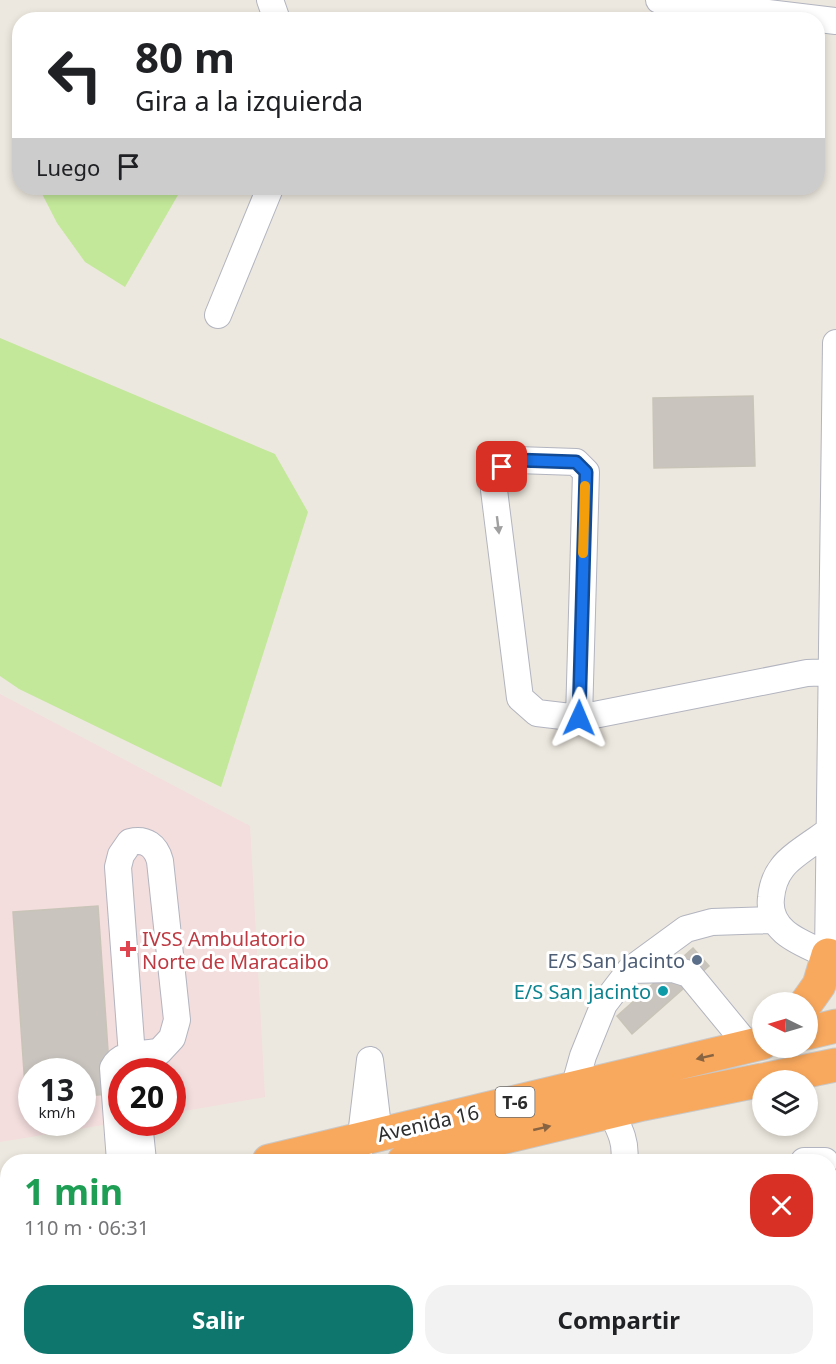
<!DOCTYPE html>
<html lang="es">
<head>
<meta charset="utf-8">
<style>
  body { margin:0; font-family:"Noto Sans",sans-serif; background:#f2f2f2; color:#202124; height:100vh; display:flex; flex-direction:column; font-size:22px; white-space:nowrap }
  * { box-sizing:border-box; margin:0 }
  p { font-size:20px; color:#757577 }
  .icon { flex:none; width:33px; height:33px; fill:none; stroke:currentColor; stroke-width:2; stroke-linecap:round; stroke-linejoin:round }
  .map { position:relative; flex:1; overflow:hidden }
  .details { position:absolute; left:0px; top:1154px; width:837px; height:212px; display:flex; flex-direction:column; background:#fff; border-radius:24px 24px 0 0; box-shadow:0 3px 9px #0003 }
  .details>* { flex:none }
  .guide { position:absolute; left:12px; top:12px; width:813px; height:183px; border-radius:24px; box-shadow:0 3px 9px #0003; background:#fff; color:#202124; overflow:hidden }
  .needle { width:39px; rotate:275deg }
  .tools { position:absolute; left:752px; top:992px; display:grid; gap:12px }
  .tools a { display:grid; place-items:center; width:66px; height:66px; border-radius:50%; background:#fff; box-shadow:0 3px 9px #0003; font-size:30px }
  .speed { position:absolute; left:18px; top:1058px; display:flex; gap:12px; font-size:30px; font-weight:700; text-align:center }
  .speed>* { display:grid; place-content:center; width:78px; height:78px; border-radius:50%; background:#fff; box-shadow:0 3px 9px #0003; line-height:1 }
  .speed small { font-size:15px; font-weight:400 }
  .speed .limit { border:9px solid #d22; background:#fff; color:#111 }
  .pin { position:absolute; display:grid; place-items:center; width:51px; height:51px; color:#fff; margin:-26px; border-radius:12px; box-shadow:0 3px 9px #0006 }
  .me { position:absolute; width:66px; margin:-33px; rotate:1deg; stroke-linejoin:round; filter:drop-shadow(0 0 4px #0008) }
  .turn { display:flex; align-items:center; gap:21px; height:126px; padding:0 24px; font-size:27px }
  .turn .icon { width:78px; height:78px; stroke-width:2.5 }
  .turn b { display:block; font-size:42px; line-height:51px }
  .then { display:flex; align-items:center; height:57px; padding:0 24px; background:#0003; gap:12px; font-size:22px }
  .round { display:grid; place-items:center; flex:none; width:63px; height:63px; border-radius:24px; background:#f2f2f2 }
  .summary { display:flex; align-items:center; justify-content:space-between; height:102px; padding:0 24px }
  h1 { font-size:36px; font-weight:700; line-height:45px; color:#1e9e55 }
  .primary-button { display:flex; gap:12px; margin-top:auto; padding:12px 24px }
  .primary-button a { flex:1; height:69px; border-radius:24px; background:#0f766e; color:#fff; font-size:24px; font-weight:700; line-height:69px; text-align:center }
  .primary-button a+a { background:#f2f2f2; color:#202124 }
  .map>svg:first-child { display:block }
  .medical { fill:#f3dddd; fill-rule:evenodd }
  .pitch { fill:#c3e89a }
  .building { fill:#c9c4be; stroke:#c9c4b8; stroke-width:1.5 }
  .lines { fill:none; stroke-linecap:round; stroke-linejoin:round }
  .minor-casing { stroke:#b2b4bf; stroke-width:28 }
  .highway-casing { stroke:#c8c8c8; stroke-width:35 }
  .minor { stroke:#fff; stroke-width:26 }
  .highway { stroke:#f9a95e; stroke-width:33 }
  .oneway { fill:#a0a0a0 }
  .oneway2 { fill:#886442 }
  .route-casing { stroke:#114b97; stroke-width:15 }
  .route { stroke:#1a73e8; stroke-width:10 }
  .slow { stroke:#f59e0b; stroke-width:10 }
  .health-dot { fill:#e0444e; stroke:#fff; stroke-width:2 }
  .service-dot { fill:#5c6f8a; stroke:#fff; stroke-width:2 }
  .culture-dot { fill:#0f9aa8; stroke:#fff; stroke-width:2 }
  .labels { text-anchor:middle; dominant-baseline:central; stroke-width:6; stroke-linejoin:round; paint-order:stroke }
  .shield { fill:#fff; stroke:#6b6b6b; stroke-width:1.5 }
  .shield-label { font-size:18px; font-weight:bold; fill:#2c2c2c }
  .health-label { font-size:20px; fill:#be3a42; stroke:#fff; text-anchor:start }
  .service-label { font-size:20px; fill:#4e5e75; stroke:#fff; text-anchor:end }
  .culture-label { font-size:20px; fill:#0d838f; stroke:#fff; text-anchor:end }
  .street-label { font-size:20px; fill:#2c2c2c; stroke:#fff }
</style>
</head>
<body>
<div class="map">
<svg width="836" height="1364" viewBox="0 0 836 1364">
  <rect width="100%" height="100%" fill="#ede8df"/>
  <path class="medical" d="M0,694L250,826L265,1097L173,1113L172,1071H122L121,1122L0,1142ZM32,1071H82V1122H32Z"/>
  <path class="pitch" d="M39,188H182L125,287L85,262L57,223Z
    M0,338L275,454L308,512L221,787L19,689L0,676Z"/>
  <path class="building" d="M753,396L755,466L654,468L653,398Z
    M98,906L111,1094L82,1096V1071H32V1100L26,1101L13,912Z
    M693,948L709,966L632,1034L617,1016Z
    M323,1358H498V1364H322Z"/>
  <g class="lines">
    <defs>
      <path id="minor" d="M270,0L277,20
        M659,0L836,21
        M218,315L270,188
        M579,718L586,472L576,462L517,460L503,467L494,490L520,698L537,713L579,718L807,673L832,672
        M828,955C802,943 767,932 771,898C772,887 775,877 782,868C790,856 817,840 829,831
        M630,970L673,969L689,974L749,1047
        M834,971L828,955L836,343
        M574,1088L583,1056L604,1004L630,970L686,929L712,922L773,920
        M611,1112C619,1128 627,1142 624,1161
        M139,1122L143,1161
        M120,1161L113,1068C121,1052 143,1054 159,1052L172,1038L177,1020L160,861C156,846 146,838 130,842L121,855L118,867L132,1056L134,1071
        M358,1161L370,1060L379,1135
        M804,1161H825
        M255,1358V1364
        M335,1364L336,1358
        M588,1364L589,1358
        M756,1364L763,1358"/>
      <path id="highway" d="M807,1002L819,985L828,955
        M807,1033L836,1026
        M763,1080L836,1065
        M269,1161L762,1043
        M404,1161L643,1104L762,1080
        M0,1221L8,1220
        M0,1256L8,1254"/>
    </defs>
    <use href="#minor" class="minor-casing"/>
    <use href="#highway" class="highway-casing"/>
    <use href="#minor" class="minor"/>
    <use href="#highway" class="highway"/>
  </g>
  <defs><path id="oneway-solid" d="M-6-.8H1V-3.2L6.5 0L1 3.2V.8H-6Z" transform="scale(1.5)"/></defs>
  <use class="oneway" href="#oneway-solid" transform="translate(498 525) rotate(83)"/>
  <g class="oneway2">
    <use href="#oneway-solid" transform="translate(705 1057) rotate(167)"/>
    <use href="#oneway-solid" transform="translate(542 1128) rotate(-13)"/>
  </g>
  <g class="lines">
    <defs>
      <path id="route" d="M502,467L517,460L576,462L586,472L579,718"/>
    </defs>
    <use href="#route" class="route-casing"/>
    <use href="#route" class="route"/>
    <path class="slow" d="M583,553L585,486"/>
  </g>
  <path class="health-dot" d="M125 940h6v6h6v6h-6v6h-6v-6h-6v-6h6z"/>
  <circle class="service-dot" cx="697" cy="960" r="6"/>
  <circle class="culture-dot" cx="663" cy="991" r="6"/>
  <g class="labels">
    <rect class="shield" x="495.5" y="1087" width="39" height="30" rx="4.5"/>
    <g class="shield-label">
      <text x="515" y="1102">T-6</text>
    </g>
    <g class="health-label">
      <text x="142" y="938">IVSS Ambulatorio<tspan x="142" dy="23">Norte de Maracaibo</tspan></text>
    </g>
    <g class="service-label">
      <text x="685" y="960">E/S San Jacinto</text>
    </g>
    <g class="culture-label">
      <text x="651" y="991">E/S San jacinto</text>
    </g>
    <g class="street-label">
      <text transform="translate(428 1123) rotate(-13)">Avenida 16</text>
    </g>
  </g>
</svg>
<div class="tools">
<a><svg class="needle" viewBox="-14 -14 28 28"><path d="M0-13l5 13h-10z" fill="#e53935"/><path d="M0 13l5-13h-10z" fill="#757577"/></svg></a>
<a><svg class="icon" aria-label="layers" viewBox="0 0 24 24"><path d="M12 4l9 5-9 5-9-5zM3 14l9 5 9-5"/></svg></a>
</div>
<div class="speed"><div>13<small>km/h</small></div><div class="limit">20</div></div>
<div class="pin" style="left:502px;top:467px;background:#d93025"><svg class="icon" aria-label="arrive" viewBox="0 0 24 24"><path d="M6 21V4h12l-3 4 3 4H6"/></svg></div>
<svg class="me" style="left:579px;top:718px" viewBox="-20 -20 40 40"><path d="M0-17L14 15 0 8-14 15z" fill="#1a73e8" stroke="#fff" stroke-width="4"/></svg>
<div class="guide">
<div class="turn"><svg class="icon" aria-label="left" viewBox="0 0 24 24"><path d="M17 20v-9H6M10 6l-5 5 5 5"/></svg><div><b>80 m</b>Gira a la izquierda</div></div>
<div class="then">Luego<svg class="icon" aria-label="arrive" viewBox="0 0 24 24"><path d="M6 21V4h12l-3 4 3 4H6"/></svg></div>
</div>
<section class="details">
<div class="summary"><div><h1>1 min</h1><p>110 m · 06:31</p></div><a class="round" style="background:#d93025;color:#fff"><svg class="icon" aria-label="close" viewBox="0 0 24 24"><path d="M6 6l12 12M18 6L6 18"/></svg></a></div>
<div class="primary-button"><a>Salir</a><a>Compartir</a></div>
</section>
</div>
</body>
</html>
